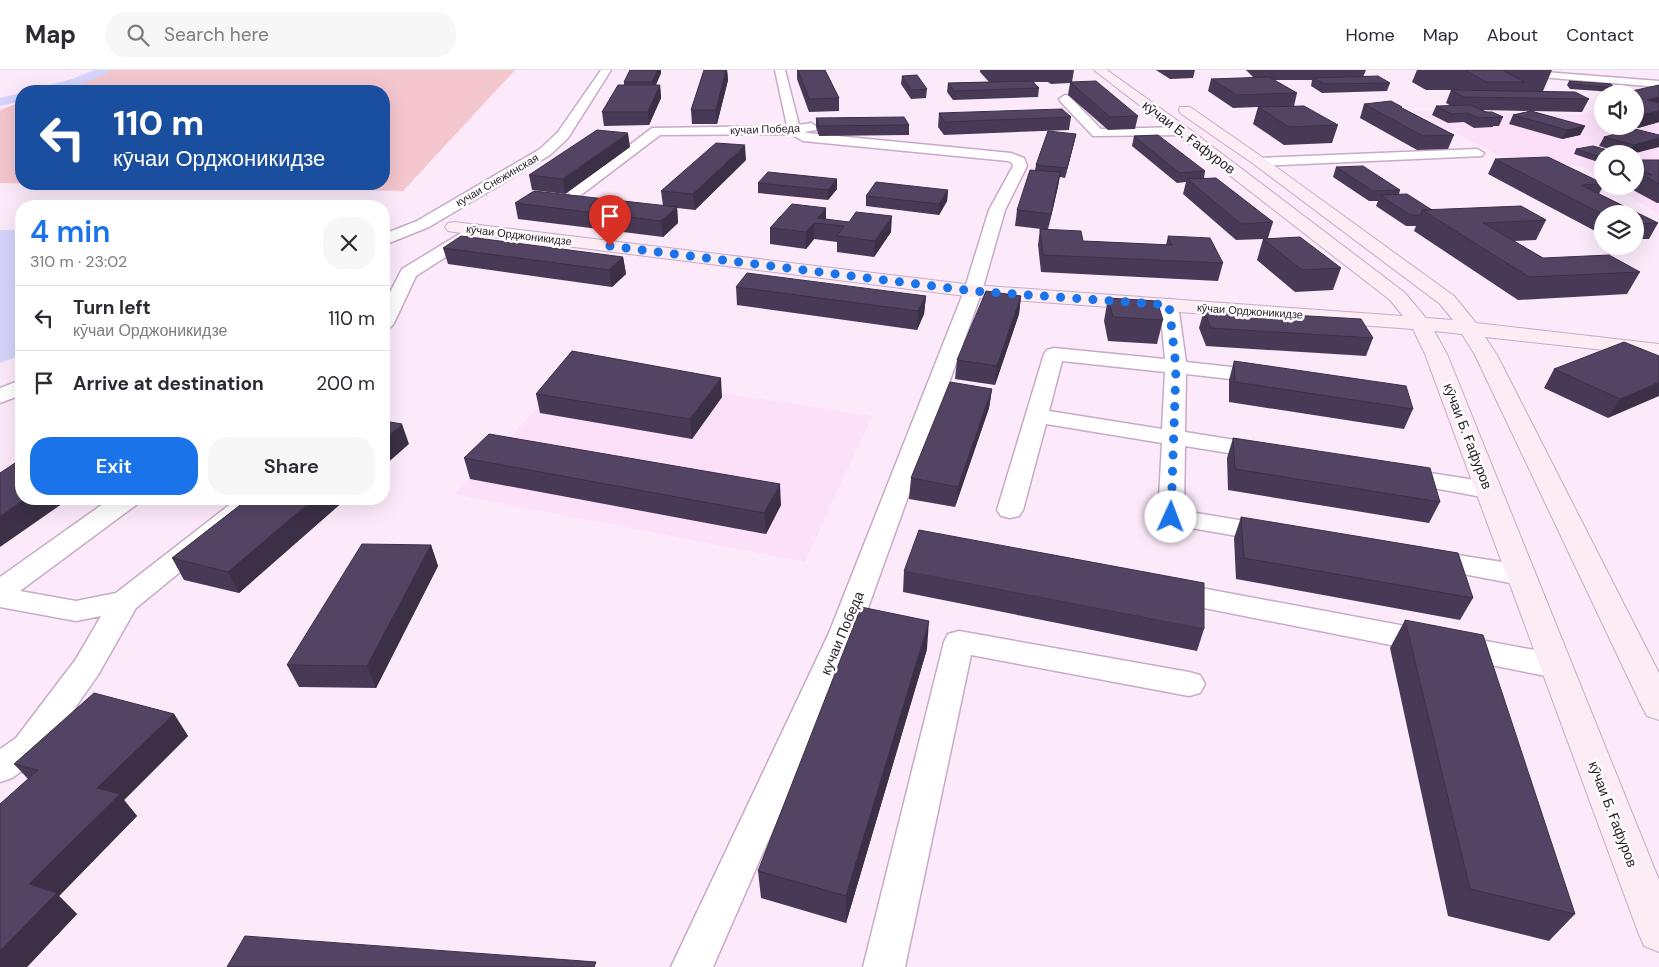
<!DOCTYPE html>
<html lang="en">
<head>
<meta charset="utf-8">
<style>
  body { margin:0; font-family:"DM Sans",sans-serif; background:#f7f7f7; color:#2b2b33; height:100vh; display:flex; flex-direction:column; font-size:19px; white-space:nowrap }
  * { box-sizing:border-box; margin:0 }
  p { font-size:16px; color:#7c7c81 }
  .icon { flex:none; width:28px; height:28px; fill:none; stroke:currentColor; stroke-width:2; stroke-linecap:round; stroke-linejoin:round }
  .map { position:relative; flex:1; overflow:hidden }
  .sheet { position:absolute; left:15px; top:130px; width:375px; height:305px; display:flex; flex-direction:column; background:#fff; border-radius:20px; box-shadow:0 5px 20px #0002 }
  .sheet>* { flex:none }
  .hud { position:absolute; left:15px; top:15px; width:375px; height:105px; border-radius:20px; box-shadow:0 5px 20px #0002; background:#1a4fa0; color:#fff; overflow:hidden }
  .controls { position:absolute; left:1594px; top:15px; display:grid; gap:10px }
  .controls a { display:grid; place-items:center; width:50px; height:50px; border-radius:50%; background:#fff; box-shadow:0 5px 20px #0002; font-size:25px }
  .pin { position:absolute; display:grid; place-items:center; width:42px; height:42px; color:#fff; margin:-51px -21px; border-radius:50% 50% 50% 0; rotate:-45deg; box-shadow:0 0 5px #0007 }
  .pin .icon { rotate:45deg }
  .me { position:absolute; width:55px; margin:-28px; rotate:2deg; stroke-linejoin:round; filter:drop-shadow(0 0 4px #0008) }
  .turn { display:flex; align-items:center; gap:18px; height:105px; padding:0 15px; font-size:22px }
  .turn .icon { width:65px; height:65px; stroke-width:2.5 }
  .turn b { display:block; font-size:35px; line-height:42px }
  .round { display:grid; place-items:center; flex:none; width:52px; height:52px; border-radius:20px; background:#f7f7f7 }
  .summary { display:flex; align-items:center; justify-content:space-between; height:85px; padding:0 15px }
  h1 { font-size:30px; font-weight:600; line-height:38px; color:#1a73e8 }
  .action { display:flex; gap:10px; margin-top:auto; padding:10px 15px }
  .action a { flex:1; height:58px; border-radius:20px; background:#1a73e8; color:#fff; font-size:20px; font-weight:600; line-height:58px; text-align:center }
  .action a+a { background:#f7f7f7; color:#2b2b33 }
  ul { padding:0; list-style:none }
  li { display:flex; align-items:center; gap:15px; height:65px; padding:0 15px; border-top:1px solid #e1e1e2 }
  li div { flex:1 }
  li b { display:block; font-size:19px }
  li em { font-style:normal }
  header { display:flex; align-items:center; gap:30px; box-sizing:border-box; height:70px; padding:0 25px; background:#fff; border-bottom:1px solid #e1e1e2 }
  header strong { font-size:24px }
  nav { display:flex; gap:28px; margin-inline-start:auto; font-size:18px }
  .search { width:350px; height:45px; background:#f7f7f7; display:flex; align-items:center; gap:12px; box-sizing:border-box; padding:0 18px; border-radius:20px; color:#7c7c81; font-size:19px }
  .map>svg:first-child { display:block }
  .built { fill:#fce0fa }
  .green { fill:#f4c6ce }
  .water { fill:#d6d3fc }
  .lines { fill:none; stroke-linecap:round; stroke-linejoin:round }
  .canal { fill:#d6d3fc; fill-rule:evenodd }
  .street-casing { stroke:#c7abc6; stroke-width:3 }
  .secondary-casing { stroke:#c7abc6; stroke-width:2 }
  .street { fill:#fff; fill-rule:evenodd }
  .secondary { fill:#fcecf4; fill-rule:evenodd }
  .wall { fill:#483a56 }
  .shaded-wall { fill:#3b3046 }
  .building { fill:#544464; stroke:#3b3046 }
  .route { stroke:#1a73e8; stroke-width:9; stroke-dasharray:0 16.2 }
  .labels { text-anchor:middle; dominant-baseline:central; stroke-width:5; stroke-linejoin:round; paint-order:stroke }
  .far-street-label { font-size:11px; fill:#271d27; stroke:#fefefe }
  .street-label { font-size:14px; fill:#271d27; stroke:#fefefe }
</style>
</head>
<body>
<header>
<strong>Map</strong>
<div class="search"><svg class="icon" aria-label="search" viewBox="0 0 24 24"><circle cx="10" cy="10" r="6"/><path d="M15 15l6 6"/></svg>Search here</div>
<nav><a>Home</a><a>Map</a><a>About</a><a>Contact</a></nav>
</header>
<div class="map">
<svg width="1659" height="897" viewBox="0 0 1659 897">
  <rect width="100%" height="100%" fill="#fceafb"/>
  <path class="built" d="M1639,22L1659,24V145L1614,116H1635V84H1602V109L1585,97L1505,89L1413,41L1581,45L1602,36V56H1635V24Z
    M575,300L872,346L805,492L454,424Z"/>
  <path class="green" d="M108,0H515L403,121L0,113V40L21,32V114H384V21H51Z"/>
  <path class="water" d="M0,160H21V285L0,293Z"/>
  <g class="lines">
    <path class="canal" d="M94,0H110L108,3C85,13 63,23 36,21L38,18L72,9Z
      M21,23V31L0,36V28Z"/>
    <defs>
      <path id="street" d="M601,0H611L568,68L550,85L429,157L384,175V164L417,151L540,79L558,62Z
        M775,0H785L799,55L811,53L817,57L816,60L805,62L807,63L1011,83L1024,88L1027,96L1005,140L982,221L859,563L713,897H671L829,563L964,221L989,140L1013,96L1012,93L1008,91L803,71L791,64L660,65L581,125H571L568,122L652,58L787,56Z
        M1532,1L1659,11V17L1528,6L1526,4L1528,2Z
        M1065,25L1069,26L1101,59L1183,57L1190,61L1183,65L1093,66L1061,32L1059,29Z
        M1477,79L1484,83L1482,86L1260,96L1253,92L1260,88Z
        M477,155L483,157L485,160L483,163L416,206L394,253L391,257L384,259V234L402,199L471,157Z
        M1169,229L1176,231L1178,235L1186,292L1267,301L1275,302L1278,307L1275,312L1267,313L1186,304L1185,362L1266,375L1274,377L1278,382L1274,387L1266,389L1185,376L1184,441L1281,457L1285,463L1281,469L1272,472L1162,453L1158,447L1162,373L1046,354L1023,440L1019,446L1010,448L1001,446L997,440L1044,284L1047,280L1054,278L1165,289L1160,235L1162,231ZM1062,291L1165,302L1162,359L1049,341Z
        M21,310V325L0,333V318Z
        M1398,398L1488,412L1497,415L1501,420L1497,425L1488,428L1389,410L1386,405L1389,400Z
        M110,429H140L136,435L20,521L76,531L116,523L237,429H266L262,435L136,538L98,605L40,688L12,708L0,712V679L16,668L76,589L101,546L76,551L0,537V507Z
        M1426,480L1521,495L1531,498L1535,505L1531,512L1521,515L1416,495L1412,489L1416,483Z
        M1169,512L1556,584L1567,588L1572,596L1567,604L1556,608L1159,529L1155,522L1159,515Z
        M959,561L1189,602L1200,605L1205,614L1200,623L1189,626L971,585L905,897H863L944,572L948,564Z"/>
      <path id="secondary" d="M1094,0H1107L1188,58L1404,222L1426,248L1453,250L1440,234L1255,95L1180,43L1179,40L1180,37H1190L1265,89L1454,226L1476,253L1659,274V286L1485,267L1497,285L1659,603V650L1647,646L1642,637L1475,285L1462,264L1434,261L1447,284L1659,810V882L1644,876L1638,862L1425,284L1413,259L973,227L454,162L448,161L445,157L448,153L454,152L973,215L1403,246L1390,230Z"/>
    </defs>
    <use href="#street" class="street-casing"/>
    <use href="#secondary" class="secondary-casing"/>
    <use href="#street" class="street"/>
    <use href="#secondary" class="secondary"/>
  </g>
  <path class="wall" d="M630,0H661V3L656,15H660L661,28L649,55L604,56L602,42L624,15V12Z
    M704,0H727L728,10L717,54H692L691,40Z
    M797,0H825L839,28V41L809,42L797,9Z
    M980,0H1074L1072,12L1138,46L1135,59L1108,60L1068,25L1070,13L1051,14L1048,12H1034L1039,18L1038,27L953,30L947,22L948,13L989,12L980,2Z
    M1156,0H1195L1193,8L1170,9Z
    M1246,0H1366L1363,7L1390,13L1387,21L1322,23L1311,16L1312,10H1274L1297,23L1294,36L1338,55L1332,73L1284,75L1253,54L1258,37L1233,38L1208,21L1211,9L1254,8Z
    M1417,0H1552L1543,21L1589,29L1582,42L1531,41L1585,56L1580,65L1562,69L1509,54L1513,45L1531,41L1482,40L1503,47L1499,56H1493V57L1474,58L1464,52L1448,53L1432,45L1436,36H1451L1446,33L1451,20H1426L1412,12Z
    M902,6L927,19L926,28L911,29L901,14Z
    M1569,11L1614,18L1612,22L1570,19L1567,15Z
    M1659,15V52L1638,58L1632,56H1635V24Z
    M1364,34L1402,37V38L1454,65L1448,79L1417,80L1360,48Z
    M939,43L1071,47L1069,60L944,65L938,57Z
    M816,48L909,55V65L819,66L816,57Z
    M1076,64L1074,73L1065,108L1060,107L1048,159L1083,171L1166,175L1168,166L1223,193L1218,211L1041,202L1038,175L1040,159H1041L1015,156L1017,140L1035,100L1036,95Z
    M1659,65L1632,84H1626L1599,76L1604,67Z
    M1134,66L1205,101L1204,108L1273,152L1268,168L1341,198L1333,220L1295,222L1257,190L1263,169L1236,170L1183,124L1186,112L1177,113L1132,76Z
    M630,77L565,124L532,120L529,105Z
    M1576,79L1615,82L1595,91L1574,84Z
    M1495,89L1602,113V116H1603L1599,124L1658,153L1649,169H1637L1635,174V144H1602V167L1596,164L1597,162L1488,104Z
    M746,90L695,140L677,138L678,153L663,167L518,149L515,133L663,136L661,121Z
    M1635,90H1659V133H1657L1633,120L1636,115H1635Z
    M1336,97L1400,120L1399,124L1432,140L1546,150L1536,170L1514,171L1543,188L1640,202L1627,224L1518,230L1414,161L1416,156H1406L1376,136L1378,131H1369L1333,107Z
    M837,109V119L828,130L758,123V113Z
    M948,120L947,131L939,145L866,136V126Z
    M826,149L891,162L874,187L837,182V172L814,169L806,179L770,174V158Z
    M443,178L623,187L626,204L612,217L448,194Z
    M736,217L926,226L924,244L917,260L737,235Z
    M1021,226L1019,244L995,315L955,309L957,290Z
    M1108,228L1163,250L1157,274L1108,271L1104,251Z
    M1204,240L1373,268L1366,286L1206,276L1199,258Z
    M1659,286L1608,348L1544,318L1554,299Z
    M1234,291L1413,339L1404,359L1229,332V310Z
    M992,319L989,338L955,437L909,429L911,408Z
    M536,324L722,327L692,369L540,343Z
    M1233,368L1440,432L1429,453L1228,420L1227,388Z
    M464,388L781,435L766,464L470,409Z
    M248,429H346L239,523L184,510L172,488Z
    M1241,447L1473,528L1460,550L1236,509L1234,468Z
    M431,475L438,496L376,618L299,617L287,595Z
    M904,501L1204,559L1197,581L903,522Z
    M1405,550L1575,844L1549,871L1448,846L1390,578Z
    M927,579L846,853L761,828L758,801Z
    M174,644L188,666L124,730L137,746L59,826L77,844L27,897L28,709L14,694Z"/>
  <path class="shaded-wall" d="M658,0H661V3L653,20L652,12Z
    M726,0H727L728,10L717,54L716,40Z
    M660,15L661,28L649,55L648,42Z
    M1659,27V38L1647,30Z
    M1659,41V52L1638,58L1645,44Z
    M1585,56L1580,65L1562,69L1567,60Z
    M628,63L630,77L565,124L563,109Z
    M1076,64L1074,73L1065,108L1067,98Z
    M1659,68V77L1632,84H1629L1634,75Z
    M745,75L746,90L695,140L693,124Z
    M1602,84V89L1595,91L1597,86Z
    M1060,102L1058,117L1048,160L1051,144Z
    M837,109V119L828,130V120Z
    M948,120L947,131L939,145V134Z
    M677,137L678,153L663,167L661,151Z
    M826,138V154L817,148Z
    M892,146L891,162L874,187L875,171Z
    M814,153V169L806,179V162Z
    M623,187L626,204L612,217L609,200Z
    M926,226L924,244L917,260L918,241Z
    M1021,226L1019,244L995,315L997,296Z
    M721,308L722,327L692,369L690,349Z
    M1659,312V326L1608,348L1620,329Z
    M992,319L989,338L955,437L958,417Z
    M402,354L409,374L384,396V370Z
    M780,414L781,435L766,464L764,443Z
    M25,429H69L0,477V446Z
    M314,429H346L239,523L228,502Z
    M431,475L438,496L376,618L367,596Z
    M929,551L927,579L846,853V826Z
    M174,644L188,666L124,730L137,746L59,826L77,844L27,897H0V881L29,814L97,718Z"/>
  <path class="building" d="M630,0H658L652,12H624Z
    M704,0H726L716,40H691Z
    M798,0H825L839,28L809,29Z
    M1465,0H1502L1525,12H1486Z
    M917,5L927,19L911,20L902,6Z
    M1378,6L1390,13L1325,14L1313,8Z
    M1269,7L1297,23L1237,25L1211,9Z
    M1032,11L1039,18L954,21L948,13Z
    M1096,11L1138,46L1110,47L1070,12Z
    M1569,11L1611,14L1614,18L1572,14Z
    M618,15H660L648,42H602Z
    M1659,15V27L1647,30L1659,33V41L1645,44L1635,42V32H1638L1635,31V24H1618Z
    M1451,20L1575,22L1589,29L1463,27Z
    M1391,31L1402,37H1400L1454,65L1423,66L1364,34Z
    M1470,35L1486,42H1492L1503,47L1478,48L1467,43L1451,44L1436,36Z
    M1304,36L1338,55L1289,57L1258,37Z
    M1062,39L1071,47L945,52L939,43Z
    M1531,41L1585,56L1567,60L1513,45Z
    M904,47L909,55L819,56L816,48Z
    M1635,59L1659,65V68L1634,75L1604,67Z
    M597,60L628,63L563,109L529,105Z
    M1048,61L1076,64L1067,98L1036,95Z
    M1158,65L1205,101L1179,103L1134,66Z
    M716,73L745,75L693,124L661,121Z
    M1593,76L1615,82L1602,84L1597,86L1576,79Z
    M1548,87L1602,113V114L1581,115L1658,153L1637,154L1644,157L1635,158V144H1602L1495,89Z
    M1635,90H1659V114L1641,104L1652,105L1635,96Z
    M1363,96L1400,120L1373,121L1336,97Z
    M1030,100L1060,102L1051,144L1017,140Z
    M768,102L837,109L828,120L758,113Z
    M1216,108L1273,152L1241,154L1187,109Z
    M876,112L948,120L939,134L866,126Z
    M534,121L677,137L661,151L515,133Z
    M1407,124L1432,140H1422L1421,145H1410L1380,125Z
    M792,134L826,138L817,148L849,152L856,142L892,146L875,171L837,166L844,156L814,153L806,162L770,158Z
    M1521,136L1546,150L1483,153L1543,188L1609,185L1640,202L1529,207L1422,140Z
    M1040,159L1081,161L1083,171L1172,175L1168,166L1210,168L1223,193L1043,185Z
    M461,166L623,187L609,200L443,178Z
    M1300,167L1341,198L1302,200L1263,169Z
    M747,203L926,226L918,241L736,217Z
    M986,221L1021,226L997,296L957,290Z
    M1108,228L1157,231L1163,250L1113,247Z
    M1204,240L1361,249L1373,268L1211,258Z
    M1624,272L1659,286V312L1620,329L1554,299Z
    M572,281L721,308L690,349L536,324Z
    M1234,291L1406,316L1413,339L1235,312Z
    M950,312L992,319L958,417L911,408Z
    M384,351L402,354L384,370Z
    M489,364L780,414L764,443L464,388Z
    M1233,368L1430,398L1440,432L1235,399Z
    M21,389V429H25L0,446V403Z
    M248,429H314L228,502L172,488Z
    M1241,447L1458,483L1473,528L1244,488Z
    M919,460L1204,513V559L904,501Z
    M362,474L431,475L367,596L287,595Z
    M861,537L929,551L846,826L758,801Z
    M1405,550L1483,565L1575,844L1470,819Z
    M94,623L174,644L97,718L120,724L29,814L57,823L0,881V734L38,700L14,694Z
    M245,866L596,892L594,897H227Z"/>
  <g class="lines">
    <path class="route" d="M610,176L973,221L1169,235L1176,297L1171,447"/>
  </g>
  <g class="labels">
    <g class="far-street-label">
      <text transform="translate(765 59) rotate(-2)">кучаи Победа</text>
      <text transform="translate(497 110) rotate(-30)">кучаи Снежинская</text>
      <text transform="translate(519 165) rotate(7)">кӯчаи Орджоникидзе</text>
      <text transform="translate(1250 241) rotate(4)">кӯчаи Орджоникидзе</text>
    </g>
    <g class="street-label">
      <text transform="translate(1189 67) rotate(37)">кӯчаи Б. Ғафуров</text>
      <text transform="translate(1468 366) rotate(69)">кӯчаи Б. Ғафуров</text>
      <text transform="translate(842 563) rotate(-67)">кучаи Победа</text>
      <text transform="translate(1613 744) rotate(69)">кӯчаи Б. Ғафуров</text>
    </g>
  </g>
</svg>
<div class="controls">
<a><svg class="icon" aria-label="sound" viewBox="0 0 24 24"><path d="M4 9h4l5-4v14l-5-4H4zM17 9q2 3 0 6"/></svg></a>
<a><svg class="icon" aria-label="search" viewBox="0 0 24 24"><circle cx="10" cy="10" r="6"/><path d="M15 15l6 6"/></svg></a>
<a><svg class="icon" aria-label="layers" viewBox="0 0 24 24"><path d="M12 4l9 5-9 5-9-5zM3 14l9 5 9-5"/></svg></a>
</div>
<div class="pin" style="left:610px;top:176px;background:#d93025"><svg class="icon" aria-label="arrive" viewBox="0 0 24 24"><path d="M6 21V4h12l-3 4 3 4H6"/></svg></div>
<svg class="me" style="left:1171px;top:447px" viewBox="-20 -20 40 40"><circle r="19" fill="#fff"/><path d="M0-13L10 11 0 6-10 11z" fill="#1a73e8"/></svg>
<div class="hud">
<div class="turn"><svg class="icon" aria-label="left" viewBox="0 0 24 24"><path d="M17 20v-9H6M10 6l-5 5 5 5"/></svg><div><b>110 m</b>кӯчаи Орджоникидзе</div></div>
</div>
<section class="sheet">
<div class="summary"><div><h1>4 min</h1><p>310 m · 23:02</p></div><a class="round"><svg class="icon" aria-label="close" viewBox="0 0 24 24"><path d="M6 6l12 12M18 6L6 18"/></svg></a></div>
<ul>
<li><svg class="icon" aria-label="left" viewBox="0 0 24 24"><path d="M17 20v-9H6M10 6l-5 5 5 5"/></svg><div><b>Turn left</b><p>кӯчаи Орджоникидзе</p></div><em>110 m</em></li>
<li><svg class="icon" aria-label="arrive" viewBox="0 0 24 24"><path d="M6 21V4h12l-3 4 3 4H6"/></svg><div><b>Arrive at destination</b></div><em>200 m</em></li>
</ul>
<div class="action"><a>Exit</a><a>Share</a></div>
</section>
</div>
</body>
</html>
